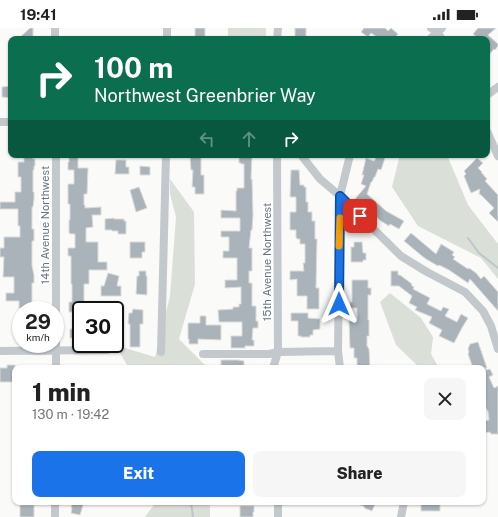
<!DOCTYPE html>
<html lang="en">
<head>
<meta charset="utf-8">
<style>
  body { margin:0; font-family:"Public Sans",sans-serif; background:#f6f6f6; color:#222; height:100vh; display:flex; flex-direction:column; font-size:15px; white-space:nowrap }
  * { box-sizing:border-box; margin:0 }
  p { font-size:13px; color:#767676 }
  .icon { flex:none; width:22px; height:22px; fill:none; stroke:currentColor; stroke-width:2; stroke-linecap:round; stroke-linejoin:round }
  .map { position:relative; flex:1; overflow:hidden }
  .details { position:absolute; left:12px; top:337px; width:474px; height:140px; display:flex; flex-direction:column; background:#fff; border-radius:8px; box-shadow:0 1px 3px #0004 }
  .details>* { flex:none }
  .top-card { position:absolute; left:8px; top:8px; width:482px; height:122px; border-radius:8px; box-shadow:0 1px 3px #0004; background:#0b6e4f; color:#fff; overflow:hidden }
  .speed { position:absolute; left:12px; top:273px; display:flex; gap:8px; font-size:20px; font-weight:700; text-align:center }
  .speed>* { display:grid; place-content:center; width:52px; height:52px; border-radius:50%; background:#fff; box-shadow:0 1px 3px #0004; line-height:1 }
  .speed small { font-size:10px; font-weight:400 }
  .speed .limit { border:2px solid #111; border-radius:6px; background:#fff; color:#111 }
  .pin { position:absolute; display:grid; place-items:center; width:34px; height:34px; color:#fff; margin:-17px; border-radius:8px; box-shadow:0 2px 6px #0006 }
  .me { position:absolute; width:44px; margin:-22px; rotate:0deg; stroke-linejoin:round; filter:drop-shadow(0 0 3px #0008) }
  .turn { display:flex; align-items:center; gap:14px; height:84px; padding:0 20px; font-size:18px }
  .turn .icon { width:52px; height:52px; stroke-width:2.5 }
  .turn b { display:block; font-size:28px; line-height:34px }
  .lanes { display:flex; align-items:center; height:38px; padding:0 20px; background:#0003; justify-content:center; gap:20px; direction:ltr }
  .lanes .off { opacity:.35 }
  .round { display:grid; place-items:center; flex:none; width:42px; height:42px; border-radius:8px; background:#f6f6f6 }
  .head { display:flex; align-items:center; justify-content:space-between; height:68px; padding:0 20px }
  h1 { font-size:24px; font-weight:800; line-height:30px }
  .action { display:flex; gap:8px; margin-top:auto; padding:8px 20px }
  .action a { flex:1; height:46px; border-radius:8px; background:#1a73e8; color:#fff; font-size:16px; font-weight:800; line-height:46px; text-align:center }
  .action a+a { background:#f6f6f6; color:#222 }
  .status { display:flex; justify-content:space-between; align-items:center; height:28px; padding:0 20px; background:#fff; direction:ltr }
  .status svg { height:11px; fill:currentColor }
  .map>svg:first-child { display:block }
  .green { fill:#dadfd7 }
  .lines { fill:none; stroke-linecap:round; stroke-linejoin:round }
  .stream { stroke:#bbc7cb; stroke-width:2 }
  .building { fill:#aab3b9; stroke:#dcdcda }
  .minor { stroke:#c3c8cc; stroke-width:8 }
  .route-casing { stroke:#114b97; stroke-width:10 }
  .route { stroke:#1a73e8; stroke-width:7 }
  .slow { stroke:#f59e0b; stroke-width:7 }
  .labels { text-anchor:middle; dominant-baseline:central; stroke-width:4; stroke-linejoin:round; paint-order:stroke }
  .street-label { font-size:11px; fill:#657683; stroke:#fff }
</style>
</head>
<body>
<div class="status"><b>19:41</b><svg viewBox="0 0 49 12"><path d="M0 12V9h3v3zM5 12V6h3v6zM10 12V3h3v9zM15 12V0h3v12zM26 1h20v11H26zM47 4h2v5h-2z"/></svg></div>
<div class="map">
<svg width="498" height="489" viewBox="0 0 498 489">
  <rect width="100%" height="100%" fill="#fafaf8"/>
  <path class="green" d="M228,0H266V11H228Z
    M400,127H447L468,177L498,216V251L481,230L418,198L392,159Z
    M170,151L194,184L195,256L179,311L208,340H129L115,317L155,329L170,268L176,189L170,166Z
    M390,265L421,290L433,309L431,326L439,340H420L396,317L380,274Z
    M156,474H210V489H145Z"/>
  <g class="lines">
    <path class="stream" d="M468,210L479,225L498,240
      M191,474L193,489"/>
  </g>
  <path class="building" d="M30,0H33V11H18Z
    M195,0H205V11H195Z
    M295,0H306V11H295Z
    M364,0H385L388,3L391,0L398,6L394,11H380L371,5L368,9L361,4Z
    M478,0H496L488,7L498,16V18L495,22L494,21L487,29V11H479L473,6Z
    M11,58V70L2,69V59Z
    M24,127H33V131H35V138H34V142H33V164H34V171L33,179H32V201H34V213H32V238L34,247V255H32V276H34V282H21V281H19V273H6V265H14V249H3L4,229H0V220H4V209H20V198H18V181H0V174H15V164H21V149H18V134H24Z
    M190,127H201V147H204V166H195V159H192L193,142H191Z
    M239,127H252L251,151H252L253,187L252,202H251L249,220H252V243H249V255H252V278H256V293H258V300H253L252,312H254V318H245V320H231V308H242V294H219L218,282L233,281V279H239V276H241V259L225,260V252H237V230H223V223H229V209H221V203H240V190H221V182L236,183V163H237V160H244V136H241V135H239Z
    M378,127H386L381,142L378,141L375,149H374L372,154H371L367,166L386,183L404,193L399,201L390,196L389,198L381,193L355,171L366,158L361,156L364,147H362L366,130L374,133Z
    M69,129H78V140H88L87,166H84V177H85V180L101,179V187H92L93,199L86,200V214H98V234H107V242H89V256H84V274L88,275V282H81V317H74V310H70V301H74V284H69V274H72V256H71V228H68V220H75V206H70V205H69V192H70V176H68V156H74V142H68V134H69Z
    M477,130L483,135L478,140L482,144H481L487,151L485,153L498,167V194L489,185L494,180L481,167L479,166L480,161L471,165L464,148L466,146L464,143Z
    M116,132H126V139H129V146H115Z
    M140,138L150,139V147H140Z
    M291,142H299L300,157H304V159H306V174H308V184H312V193H315V211H317L316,260H319V281H307V268H297V251L290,252V243H304L303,235H305V216H300V211H297V210H296V202H290V184H296V169H290Z
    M139,159L147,180L136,184L130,162Z
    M114,190V191H124V193H126V206H118V203H112V202H105V191Z
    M411,205L436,226L441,216L454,224L452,227L455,229L453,231L468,241L469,240L476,245L481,251L484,248L498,264V283L470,251L468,255L449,242L439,237L438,238L426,231L422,228L404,213Z
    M130,214H145V224H142V230H130Z
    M354,214H362L363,225H366V232H363V234H351V219H354Z
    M139,243H146V248H147V267L136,266L137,248H139Z
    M391,243H398V247H400L412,256L411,257L414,259L413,261L430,270L427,276L441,283L443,279L449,281L445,288L457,294L461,286L468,290L463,298L454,315L439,308L442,302L429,295L432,289L415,282L417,279L409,275L412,268L399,258H391Z
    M108,245L119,248L117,258H121V268H101V258H104Z
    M352,252H368V260H371V267H368V292H369V308H367V318L369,321L370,340H362V338L357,339V330H354V320H350L349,292H357V280H350V274H352Z
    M133,281L143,282V296H140V319H130V296H128L129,285H132Z
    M291,285H308V290L320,291V301L313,302V307H310V309H301V308H298V293H291Z
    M200,288H206V297H221V312L198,311V316H189V311H188V295H200Z
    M478,314L487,340H485L486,342L490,341L493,347L489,349L494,360L498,358V406H491L490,404L485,405L484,393L489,392L488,384L486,380H485L483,377V367L485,366L483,360V340H473L468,326L469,324L468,321L470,316Z
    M221,332H238L244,333V340H221Z
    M7,337H15V354H0V340H7Z
    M73,474H84L80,487L71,485L72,480L71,479Z
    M354,474H376L372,483L364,480L365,479Z
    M428,474H440V483H421V475H428Z
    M20,477H34V489H20Z
    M240,478H254V484H253V489H240Z"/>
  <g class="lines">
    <path class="minor" d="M55,0V11
      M167,0V11
      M431,0L437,4L442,11
      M277,11L278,0
      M430,11L442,0
      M487,67L498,59
      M0,94H11
      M487,103L498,128
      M301,127L320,151L340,168L401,228L427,244L465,264L483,283L491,298L498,321
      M0,323L107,322
      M161,324L166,127
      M203,326H269L278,324L338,323
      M56,340V127
      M273,340L278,324L277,127
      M340,340L338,323L340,168L350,127
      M55,489V474
      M278,489V474
      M401,489L404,474"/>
  </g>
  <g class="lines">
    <defs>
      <path id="route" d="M339,276L340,168L360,188"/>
    </defs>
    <use href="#route" class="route-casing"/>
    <use href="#route" class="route"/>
    <path class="slow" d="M339,218L340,190"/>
  </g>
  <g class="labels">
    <g class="street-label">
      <text transform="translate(45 197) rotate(-90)">14th Avenue Northwest</text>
      <text transform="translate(267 234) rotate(-90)">15th Avenue Northwest</text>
    </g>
  </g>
</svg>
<div class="speed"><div>29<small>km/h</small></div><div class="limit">30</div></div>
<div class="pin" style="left:360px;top:188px;background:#d93025"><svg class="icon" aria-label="arrive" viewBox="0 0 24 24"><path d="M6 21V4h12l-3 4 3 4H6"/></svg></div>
<svg class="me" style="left:339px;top:276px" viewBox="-20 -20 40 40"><path d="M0-17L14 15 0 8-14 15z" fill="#1a73e8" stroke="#fff" stroke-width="4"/></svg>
<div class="top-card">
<div class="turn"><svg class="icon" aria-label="right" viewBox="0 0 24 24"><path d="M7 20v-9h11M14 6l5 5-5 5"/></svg><div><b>100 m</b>Northwest Greenbrier Way</div></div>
<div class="lanes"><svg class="icon off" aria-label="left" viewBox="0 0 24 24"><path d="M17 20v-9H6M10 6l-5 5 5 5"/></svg><svg class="icon off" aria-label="ahead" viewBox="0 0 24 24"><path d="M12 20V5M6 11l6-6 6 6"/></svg><svg class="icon" aria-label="right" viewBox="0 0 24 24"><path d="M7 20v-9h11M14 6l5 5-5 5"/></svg></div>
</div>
<section class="details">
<div class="head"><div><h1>1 min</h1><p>130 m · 19:42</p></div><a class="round"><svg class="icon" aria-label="close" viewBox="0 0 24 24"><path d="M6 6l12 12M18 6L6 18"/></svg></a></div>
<div class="action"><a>Exit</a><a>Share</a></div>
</section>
</div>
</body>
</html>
